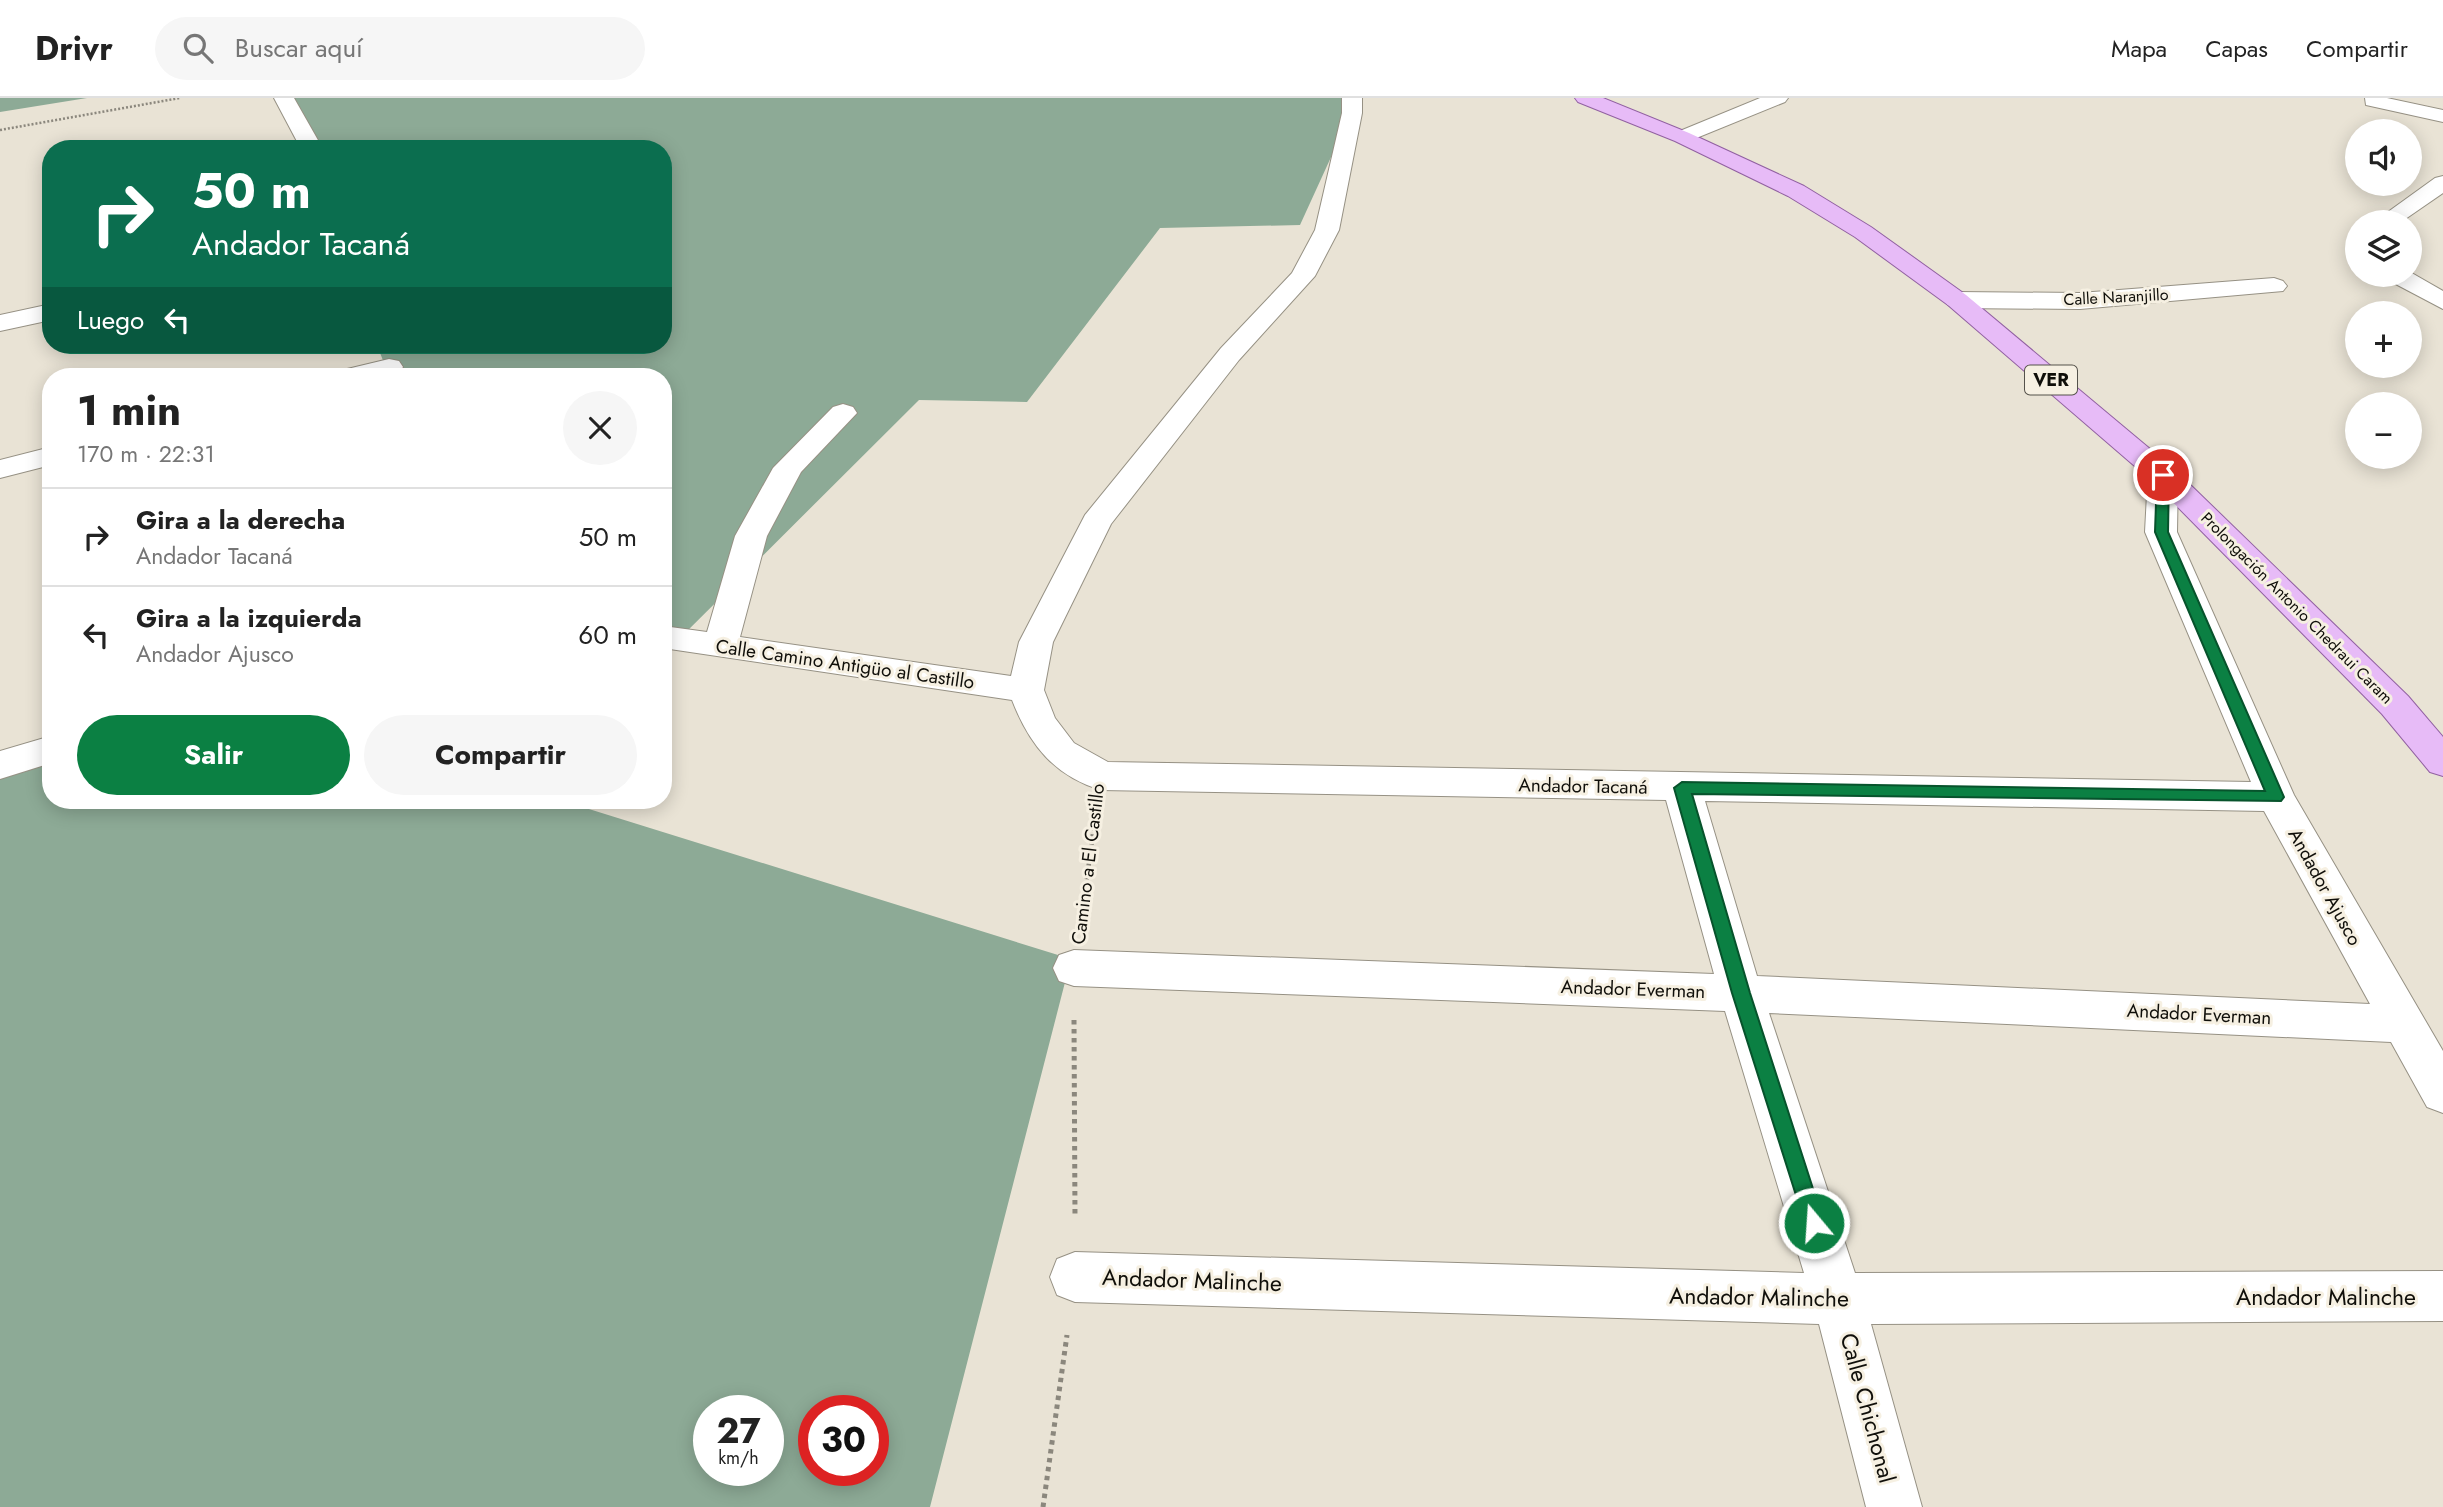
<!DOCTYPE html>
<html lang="es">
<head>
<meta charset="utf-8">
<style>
  body { margin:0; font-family:Jost,sans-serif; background:#f6f6f6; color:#222; height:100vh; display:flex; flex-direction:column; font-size:26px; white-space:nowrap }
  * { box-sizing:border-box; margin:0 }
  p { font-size:23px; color:#767676 }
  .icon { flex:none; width:38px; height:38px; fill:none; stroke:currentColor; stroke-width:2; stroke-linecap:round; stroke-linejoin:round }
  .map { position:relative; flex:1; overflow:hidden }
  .panel { position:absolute; left:42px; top:270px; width:630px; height:441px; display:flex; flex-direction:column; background:#fff; border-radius:28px; box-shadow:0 4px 18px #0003 }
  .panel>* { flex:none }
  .top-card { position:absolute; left:42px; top:42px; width:630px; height:214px; border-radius:28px; box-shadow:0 4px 18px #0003; background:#0b6e4f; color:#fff; overflow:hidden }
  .controls { position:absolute; left:2345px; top:21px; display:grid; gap:14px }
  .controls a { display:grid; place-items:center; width:77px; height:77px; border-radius:50%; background:#fff; box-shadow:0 4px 18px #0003; font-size:35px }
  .speed { position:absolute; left:693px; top:1297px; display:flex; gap:14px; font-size:35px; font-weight:700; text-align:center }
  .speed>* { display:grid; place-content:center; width:91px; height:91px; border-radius:50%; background:#fff; box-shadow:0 4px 18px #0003; line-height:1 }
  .speed small { font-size:18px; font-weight:400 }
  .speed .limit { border:10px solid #d22; background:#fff; color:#111 }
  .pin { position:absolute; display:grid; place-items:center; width:60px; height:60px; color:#fff; margin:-30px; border:4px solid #fff; border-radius:50%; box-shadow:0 2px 7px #0007 }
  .me { position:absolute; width:77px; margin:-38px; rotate:342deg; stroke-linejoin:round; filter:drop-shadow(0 0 5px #0008) }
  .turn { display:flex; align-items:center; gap:24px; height:147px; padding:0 35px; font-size:32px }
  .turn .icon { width:91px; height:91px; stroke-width:2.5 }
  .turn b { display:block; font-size:49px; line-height:60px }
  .then { display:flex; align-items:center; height:66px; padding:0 35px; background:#0003; gap:14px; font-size:26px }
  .round { display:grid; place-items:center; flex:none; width:74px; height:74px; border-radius:37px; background:#f6f6f6 }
  .headline { display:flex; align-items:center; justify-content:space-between; height:119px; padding:0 35px }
  h1 { font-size:42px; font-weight:700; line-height:52px }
  .button { display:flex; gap:14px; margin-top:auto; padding:14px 35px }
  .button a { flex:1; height:80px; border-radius:42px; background:#0b8043; color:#fff; font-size:28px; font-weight:700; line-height:80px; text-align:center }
  .button a+a { background:#f6f6f6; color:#222 }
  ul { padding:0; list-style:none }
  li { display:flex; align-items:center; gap:21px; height:98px; padding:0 35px; border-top:2px solid #e0e0e0 }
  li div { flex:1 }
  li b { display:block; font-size:26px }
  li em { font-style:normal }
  header { display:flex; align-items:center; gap:42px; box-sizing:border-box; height:98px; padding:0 35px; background:#fff; border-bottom:2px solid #e0e0e0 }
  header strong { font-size:33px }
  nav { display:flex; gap:38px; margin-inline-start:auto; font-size:24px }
  .search { width:490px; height:63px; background:#f6f6f6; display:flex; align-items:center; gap:18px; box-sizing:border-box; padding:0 24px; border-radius:38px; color:#767676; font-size:26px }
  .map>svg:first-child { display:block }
  .forest { fill:#8daa96; fill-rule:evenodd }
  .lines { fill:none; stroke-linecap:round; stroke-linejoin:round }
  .minor-casing { stroke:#969184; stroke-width:2 }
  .primary-casing { stroke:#9161a1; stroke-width:2 }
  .path-far2 { stroke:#8b877d; stroke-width:2.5; stroke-dasharray:2 2; stroke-linecap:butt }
  .path-far1 { stroke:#8b877d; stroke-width:4.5; stroke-dasharray:3.5 3.5; stroke-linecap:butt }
  .path { stroke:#8b877d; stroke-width:5; stroke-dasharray:4.5 4.5; stroke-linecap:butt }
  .minor { fill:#fff; fill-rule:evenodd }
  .primary { fill:#e7bbf7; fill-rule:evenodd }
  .route { fill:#0b8043; stroke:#07532c; stroke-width:2 }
  .labels { text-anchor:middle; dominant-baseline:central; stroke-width:6; stroke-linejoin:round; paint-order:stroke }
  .far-street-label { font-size:16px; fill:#100f0a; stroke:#f6f0e2 }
  .shield { fill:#f6f0e2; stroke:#55524b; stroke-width:2 }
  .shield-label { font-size:18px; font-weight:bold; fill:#100f0a }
  .street-label { font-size:19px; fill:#100f0a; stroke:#f6f0e2 }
  .near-street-label { font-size:23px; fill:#100f0a; stroke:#f6f0e2 }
</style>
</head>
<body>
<header>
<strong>Drivr</strong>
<div class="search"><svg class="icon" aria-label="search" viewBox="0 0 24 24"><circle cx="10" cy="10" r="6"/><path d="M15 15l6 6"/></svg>Buscar aquí</div>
<nav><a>Mapa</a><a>Capas</a><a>Compartir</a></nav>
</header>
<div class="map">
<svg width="2443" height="1409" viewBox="0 0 2443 1409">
  <rect width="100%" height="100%" fill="#e9e3d5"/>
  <path class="forest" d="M0,0H87L0,14Z
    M283,0H1358L1300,127L1160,130L1027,304L919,302L663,557V278H389L377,247H663V51H302Z
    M51,642V702H560L1071,861L930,1409H0V659ZM709,1312H768V1372H709ZM814,1312H873V1372H814Z"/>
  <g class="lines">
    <defs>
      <path id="minor" d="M274,0H294L323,51H301Z
        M1342,0H1362V15L1339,132L1315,178L1239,262L1111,426L1053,544L1044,592L1055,620L1074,645L1108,664L2251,684L2145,434L2148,377L2152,371L2163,368L2174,371L2178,377L2177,434L2294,697L2443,953V1015L2427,1009L2391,944L1769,915L1855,1175L2443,1173V1223L1871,1226L1922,1409H1866L1819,1226L1075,1204L1057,1197L1050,1179L1057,1161L1075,1154L1804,1175L1725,913L1074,888L1059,883L1053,870L1059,857L1074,852L1714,876L1666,702L1101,692C1054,678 1029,646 1012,602L663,550V528L707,534L735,438L773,370L833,309L843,306L853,309L857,315L801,374L767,438L740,539L1011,578L1019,544L1085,417L1221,250L1292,175L1315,132L1342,15ZM1705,703L2264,713L2370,906L1757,878Z
        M1760,0H1788L1785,4L1689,43L1682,45L1671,39L1675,35Z
        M2365,0H2387L2443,12V24L2366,7Z
        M2443,78V95L2401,124H2374L2435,80Z
        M2410,174L2443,193V211L2388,182L2385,177H2410Z
        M2274,180L2283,183L2287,188L2283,193L2080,211L1957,210L1948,207L1944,202L1948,197L1957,194L2080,195Z
        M51,206V222L0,233V217Z
        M389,261L399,263L403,269L399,275L385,278H339L343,272Z
        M51,349V367L0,380V362Z
        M51,638V665L0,681V653Z"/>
      <path id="primary" d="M1575,0H1603L1689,35L1804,88L1871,129L1966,197L2174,371L2408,598L2443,639V678L2430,674L2382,616L2152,383L1948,207L1855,139L1788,98L1675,43L1578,4Z"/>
    </defs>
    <use href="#minor" class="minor-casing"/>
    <use href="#primary" class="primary-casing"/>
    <path class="path-far2" d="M0,32L180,0"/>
    <path class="path-far1" d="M1082,816L1094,728"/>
    <path class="path" d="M1074,922L1075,1120
      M1043,1409L1067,1237"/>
    <use href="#minor" class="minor"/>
    <use href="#primary" class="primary"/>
  </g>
  <path class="route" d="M2163,374L2169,377L2168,434L2284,699L2281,703L1692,696L1750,895L1824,1125L1821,1132L1814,1134L1807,1132L1732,895L1674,690L1682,684L2265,693L2155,434L2157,377Z"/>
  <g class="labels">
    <g class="far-street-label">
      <text transform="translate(2116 199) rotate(-3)">Calle Naranjillo</text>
      <text transform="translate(2297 510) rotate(45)">Prolongación Antonio Chedraui Caram</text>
    </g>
    <rect class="shield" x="2025" y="267.5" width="52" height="29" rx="5"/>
    <g class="shield-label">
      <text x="2051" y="282">VER</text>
    </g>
    <g class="street-label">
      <text transform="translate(845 566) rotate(8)">Calle Camino Antigüo al Castillo</text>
      <text transform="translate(1583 688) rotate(1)">Andador Tacaná</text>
      <text transform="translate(1088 766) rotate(-83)">Camino a El Castillo</text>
      <text transform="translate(2325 789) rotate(61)">Andador Ajusco</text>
      <text transform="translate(1633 891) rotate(2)">Andador Everman</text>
      <text transform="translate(2199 916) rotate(3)">Andador Everman</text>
    </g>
    <g class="near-street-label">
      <text transform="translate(1192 1182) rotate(2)">Andador Malinche</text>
      <text transform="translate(1759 1199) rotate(1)">Andador Malinche</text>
      <text x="2326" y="1199">Andador Malinche</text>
      <text transform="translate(1868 1310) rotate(75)">Calle Chichonal</text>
    </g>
  </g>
</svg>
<div class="controls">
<a><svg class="icon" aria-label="sound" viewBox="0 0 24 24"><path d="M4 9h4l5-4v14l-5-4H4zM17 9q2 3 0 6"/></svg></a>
<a><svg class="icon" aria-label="layers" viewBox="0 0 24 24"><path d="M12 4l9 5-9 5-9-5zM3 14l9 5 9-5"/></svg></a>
<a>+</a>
<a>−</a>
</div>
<div class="speed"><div>27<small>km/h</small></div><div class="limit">30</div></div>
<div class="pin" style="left:2163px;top:377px;background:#d93025"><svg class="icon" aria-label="arrive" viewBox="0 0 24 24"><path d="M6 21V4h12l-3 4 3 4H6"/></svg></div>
<svg class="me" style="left:1814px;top:1125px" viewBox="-20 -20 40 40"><circle r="17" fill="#0b8043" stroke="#fff" stroke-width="3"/><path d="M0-11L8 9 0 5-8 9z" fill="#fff"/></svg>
<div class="top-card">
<div class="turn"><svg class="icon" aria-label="right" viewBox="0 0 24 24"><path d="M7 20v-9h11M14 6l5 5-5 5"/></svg><div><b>50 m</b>Andador Tacaná</div></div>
<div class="then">Luego<svg class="icon" aria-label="left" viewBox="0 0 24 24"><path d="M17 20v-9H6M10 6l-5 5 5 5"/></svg></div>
</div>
<section class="panel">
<div class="headline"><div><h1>1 min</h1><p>170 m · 22:31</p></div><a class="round"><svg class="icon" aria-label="close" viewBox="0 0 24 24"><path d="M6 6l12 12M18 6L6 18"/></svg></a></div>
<ul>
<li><svg class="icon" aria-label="right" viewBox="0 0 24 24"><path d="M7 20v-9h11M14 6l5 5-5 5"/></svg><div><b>Gira a la derecha</b><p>Andador Tacaná</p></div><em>50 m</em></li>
<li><svg class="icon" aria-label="left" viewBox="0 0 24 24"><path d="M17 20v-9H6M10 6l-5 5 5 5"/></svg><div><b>Gira a la izquierda</b><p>Andador Ajusco</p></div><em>60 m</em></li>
</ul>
<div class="button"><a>Salir</a><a>Compartir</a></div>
</section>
</div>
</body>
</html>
